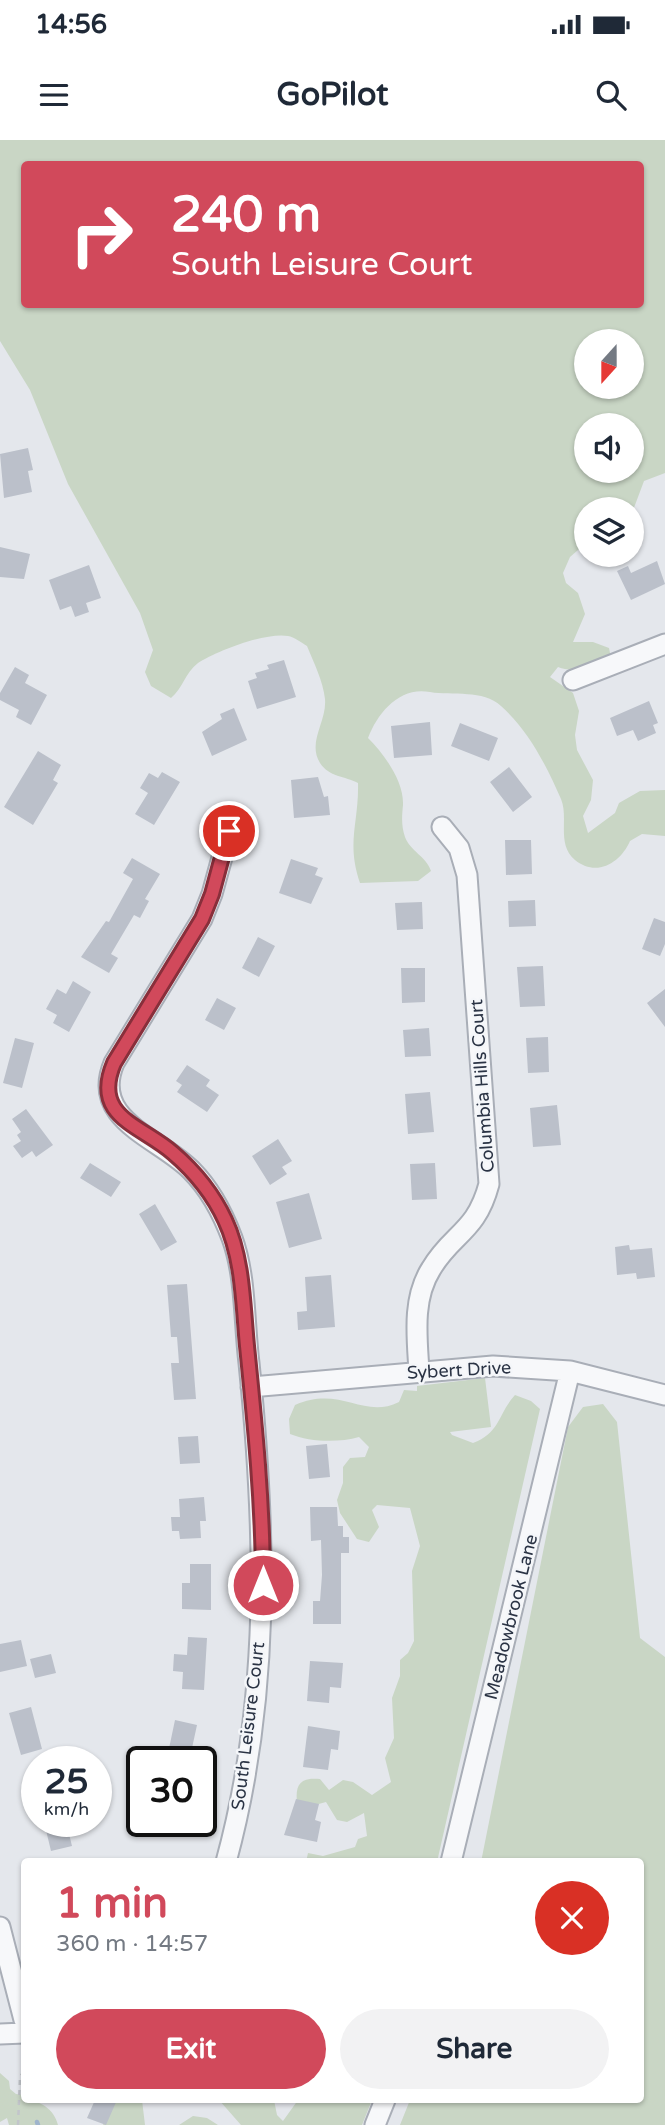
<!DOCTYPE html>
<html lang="en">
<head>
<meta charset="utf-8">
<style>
  body { margin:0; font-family:"Varela Round",sans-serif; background:#f2f2f3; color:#1f2937; height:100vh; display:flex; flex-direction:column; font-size:26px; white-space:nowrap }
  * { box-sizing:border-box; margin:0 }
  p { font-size:23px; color:#747a83 }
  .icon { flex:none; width:38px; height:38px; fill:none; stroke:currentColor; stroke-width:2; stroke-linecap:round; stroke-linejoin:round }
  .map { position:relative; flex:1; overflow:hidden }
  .panel { position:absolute; left:21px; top:1718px; width:623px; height:245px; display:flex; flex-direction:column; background:#fff; border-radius:7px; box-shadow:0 2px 5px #0004 }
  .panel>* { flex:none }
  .hud { position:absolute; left:21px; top:21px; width:623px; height:147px; border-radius:7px; box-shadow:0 2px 5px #0004; background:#d1495b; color:#fff; overflow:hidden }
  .needle { width:46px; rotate:201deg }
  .tools { position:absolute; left:574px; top:189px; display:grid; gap:14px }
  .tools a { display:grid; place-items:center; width:70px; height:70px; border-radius:50%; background:#fff; box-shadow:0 2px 5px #0004; font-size:35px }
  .speed { position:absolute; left:21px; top:1606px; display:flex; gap:14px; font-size:35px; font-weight:700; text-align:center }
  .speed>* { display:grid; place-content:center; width:91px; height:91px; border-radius:50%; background:#fff; box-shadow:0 2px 5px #0004; line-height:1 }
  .speed small { font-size:18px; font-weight:400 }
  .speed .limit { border:4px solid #111; border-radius:10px; background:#fff; color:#111 }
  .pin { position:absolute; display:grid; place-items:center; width:60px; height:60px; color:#fff; margin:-30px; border:4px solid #fff; border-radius:50%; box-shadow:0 2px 7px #0007 }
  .me { position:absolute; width:77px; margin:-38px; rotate:0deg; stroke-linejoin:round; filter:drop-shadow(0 0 5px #0008) }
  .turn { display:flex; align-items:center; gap:24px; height:147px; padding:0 35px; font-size:32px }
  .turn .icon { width:91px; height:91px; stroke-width:2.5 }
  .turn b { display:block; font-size:49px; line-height:60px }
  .round { display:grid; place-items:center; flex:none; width:74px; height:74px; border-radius:37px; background:#f2f2f3 }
  .headline { display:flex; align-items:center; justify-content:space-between; height:119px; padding:0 35px }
  h1 { font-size:42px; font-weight:800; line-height:52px; color:#d1495b }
  .button { display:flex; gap:14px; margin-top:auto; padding:14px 35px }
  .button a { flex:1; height:80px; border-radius:42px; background:#d1495b; color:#fff; font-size:28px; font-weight:800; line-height:80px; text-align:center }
  .button a+a { background:#f2f2f3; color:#1f2937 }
  .status { display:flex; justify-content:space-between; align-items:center; height:49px; padding:0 35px; background:#fff; direction:ltr }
  .status svg { height:19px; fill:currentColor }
  header { display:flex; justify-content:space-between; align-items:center; height:91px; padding:0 35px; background:#fff; font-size:32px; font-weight:800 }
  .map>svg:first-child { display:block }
  .green { fill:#c9d6c5; fill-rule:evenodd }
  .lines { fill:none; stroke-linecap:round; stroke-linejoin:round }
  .stream { stroke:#9fb4cc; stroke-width:4.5 }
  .building { fill:#bbc0ca }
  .minor-casing { stroke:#a9aeb7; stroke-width:23 }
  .path { stroke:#c2c5cb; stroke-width:2.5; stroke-dasharray:5 5; stroke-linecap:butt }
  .minor { stroke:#f7f8fa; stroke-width:19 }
  .route-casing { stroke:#882f3b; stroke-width:18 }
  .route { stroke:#d1495b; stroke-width:12 }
  .labels { text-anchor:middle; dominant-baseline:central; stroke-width:5; stroke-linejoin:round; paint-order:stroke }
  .street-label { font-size:18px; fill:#2b3445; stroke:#f4f6f9 }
</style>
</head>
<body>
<div class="status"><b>14:56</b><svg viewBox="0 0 49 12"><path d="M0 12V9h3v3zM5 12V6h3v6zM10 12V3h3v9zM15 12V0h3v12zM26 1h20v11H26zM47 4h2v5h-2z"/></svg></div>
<header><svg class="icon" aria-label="menu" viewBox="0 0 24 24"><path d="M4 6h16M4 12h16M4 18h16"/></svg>GoPilot<svg class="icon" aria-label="search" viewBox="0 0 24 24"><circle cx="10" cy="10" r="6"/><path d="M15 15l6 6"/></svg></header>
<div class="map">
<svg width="665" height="1985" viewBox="0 0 665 1985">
  <rect width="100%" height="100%" fill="#e4e7ec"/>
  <path class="green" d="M0,0H665V333L644,341L632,373V369H586V403L570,417L563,433L566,443L578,453L585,474L573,502H593L609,508L611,518C595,526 575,534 558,527L550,537L573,553L579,571L575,595L577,610L593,640L591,660L583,676L588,693L615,673L619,663L640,651L665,650V696L642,694L630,701C621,722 597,738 575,720C556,704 569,678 561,659C546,625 529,591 501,566C483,549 453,556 430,552C400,546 378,572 368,598C384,614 404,641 403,665C402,676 401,685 405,697C410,711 426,716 431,731L418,741L360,743C346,702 359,683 358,643C345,636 329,637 320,623C307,602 327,582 325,559C323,541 314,523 307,506C302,503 294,497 288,496C266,492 217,511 198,523C185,533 183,548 171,558L151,546L145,532L153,510L140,473L68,344L30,250L0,201ZM24,24H640V164H24ZM586,201H632V247H586ZM586,285H632V331H586Z
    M485,1238L491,1287L450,1292L452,1295L473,1303C501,1292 497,1275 515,1255L531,1261L540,1269L437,1722H306L308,1713L323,1716L355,1707L358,1699L367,1696L364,1673L347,1682L337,1680L326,1662L315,1665L297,1662C295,1644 301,1637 320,1639L329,1650L343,1640L353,1642L372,1655L391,1642L385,1618L394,1598L392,1558L400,1536V1520L408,1513L414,1501L412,1431L420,1406L410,1368L377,1365L372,1370L379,1387L369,1402L357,1399L340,1373L337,1360L343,1343V1327L350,1318L365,1317L369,1307L359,1297C338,1303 310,1302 290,1294L289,1279L295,1265C341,1245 363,1280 399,1262L404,1250L417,1251V1246Z
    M603,1264L617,1282L640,1498L665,1517V1985H400L410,1960H640V1722H481L568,1287L583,1267Z
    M0,1933L9,1941L10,1949L16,1954L24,1955V1960C40,1960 54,1969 58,1985H9L7,1978L0,1982Z
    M115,1960H142L145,1985H103Z
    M219,1960H274L277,1975L283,1981L298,1960H372L362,1985H241Z
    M193,1976L207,1978L218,1985H179Z"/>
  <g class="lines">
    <path class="stream" d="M37,1982L38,1985"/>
  </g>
  <path class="building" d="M28,308L33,330L28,331L32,352L4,358L0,314Z
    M0,407L30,414L24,439L0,437Z
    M657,421L665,444L631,460L617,431L628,426L631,433Z
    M89,425L101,458L86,463L89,472L75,477L71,466L60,470L49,440Z
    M284,520L296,557L257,569L248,541L257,538L255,533L269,529L267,525Z
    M15,527L29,535L25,543L47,555L31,585L16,577L19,570L0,560V553Z
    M649,561L658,583L653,585L656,593L638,601L633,590L617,596L610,578Z
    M234,568L247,600L212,616L202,592L222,579L220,574Z
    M430,582L432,615L394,618L391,586Z
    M460,583L498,598L489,621L451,606Z
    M38,611L61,625L53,640L58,643L33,685L4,667Z
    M509,627L532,657L513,672L490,642Z
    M162,632L180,642L154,685L135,674L148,653L140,648L149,633L158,638Z
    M318,637L324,657L328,656L330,675L294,678L291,640Z
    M505,700H531L532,734L506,735Z
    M132,718L160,734L145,759L149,761L140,778L134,775L111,814L118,818L109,833L81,817L106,781L109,782L133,739L123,733Z
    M291,719L318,728L315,735L323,738L311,764L279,753Z
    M535,760L536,786L509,787L508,761Z
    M422,762L423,789L397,790L395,763Z
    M654,778L665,782V804L660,816L642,809Z
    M258,797L275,806L259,837L242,828Z
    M543,826L545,866L520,867L517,827Z
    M401,828H425V862L402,863Z
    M73,841L91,852L69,892L53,883L57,875L46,869L57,849L66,854Z
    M665,849V887L647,863Z
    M217,858L236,868L224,890L205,880Z
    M429,888L431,916L405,917L403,890Z
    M548,897L549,932L528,933L526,898Z
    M15,898L34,903L22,948L3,943Z
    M187,925L210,940L206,946L219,955L207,972L177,952L182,945L176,941Z
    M430,952L434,992L408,994L405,954Z
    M557,965L561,1005L533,1007L530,968Z
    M26,969L53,1005L36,1017L32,1011L22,1018L13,1006L21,1001L17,995L21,992L12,979Z
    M278,999L292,1021L282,1027L287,1034L270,1045L252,1016Z
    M90,1023L121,1042L111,1057L80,1038Z
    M435,1023L437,1059L412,1060L410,1024Z
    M309,1053L322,1099L289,1108L276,1062Z
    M155,1064L177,1102L161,1111L139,1074Z
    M629,1105L630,1110L652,1108L655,1137L637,1139L636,1133L617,1135L615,1107Z
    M331,1135L335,1187L298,1190L297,1172L307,1171L305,1137Z
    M187,1144L196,1259L174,1260L171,1223H179L177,1197H171L167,1145Z
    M198,1296L200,1323L180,1324L178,1297Z
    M327,1304L330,1337L309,1339L306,1306Z
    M204,1357L206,1381H200L201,1398L180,1399L179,1391H172L171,1377H180L179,1359Z
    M310,1367H337L338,1386H343V1397H349V1413H341V1484H313V1461H320L322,1435L321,1400L311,1401Z
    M190,1424H211V1470L182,1469V1443H190Z
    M188,1497L207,1498L204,1550L182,1549L183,1532L173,1531L174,1514L187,1515Z
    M21,1500L27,1526L0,1532V1504Z
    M51,1514L56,1533L35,1538L30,1519Z
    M310,1521L343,1523L341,1548L330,1547L329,1563L307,1561Z
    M31,1567L42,1609L21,1615L9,1573Z
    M175,1580L197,1585L189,1622L167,1618Z
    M308,1586L340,1591L338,1610L331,1609L328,1630L303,1627Z
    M296,1659L319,1664L315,1680L321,1682L317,1702L284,1695Z
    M44,1682H66L72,1706L51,1711Z
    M142,1682H182L179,1695L141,1687Z
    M95,1960H117L106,1985L87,1978Z"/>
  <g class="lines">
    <defs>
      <path id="minor" d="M573,540L665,504
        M419,1231C417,1197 412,1159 431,1129C452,1093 476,1093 489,1044L467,735L459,708L442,687
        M251,1247L493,1226L570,1231L665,1255
        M226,1722C271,1557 266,1392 249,1223C244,1183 246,1136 232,1098C223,1074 210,1049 191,1030C158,997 90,980 114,923L202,779L212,754L229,692
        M451,1722L570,1231
        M0,1787L24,1880
        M0,1894L24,1893
        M375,1985L385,1960"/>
    </defs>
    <use href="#minor" class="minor-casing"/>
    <path class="path" d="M18,1985L20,1937L24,1931"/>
    <use href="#minor" class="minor"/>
  </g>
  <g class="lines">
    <defs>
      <path id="route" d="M229,691L212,754L202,779L114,923C91,977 141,985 173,1013C194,1031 213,1054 225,1080C243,1118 243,1164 247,1206C255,1285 263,1365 263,1445"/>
    </defs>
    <use href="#route" class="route-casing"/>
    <use href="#route" class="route"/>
  </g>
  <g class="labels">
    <g class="street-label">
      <text transform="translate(482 946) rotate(-94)">Columbia Hills Court</text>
      <text transform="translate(459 1230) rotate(-3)">Sybert Drive</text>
      <text transform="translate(511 1477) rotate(-76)">Meadowbrook Lane</text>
      <text transform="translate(248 1586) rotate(-83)">South Leisure Court</text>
    </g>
  </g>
</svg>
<div class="tools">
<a><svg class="needle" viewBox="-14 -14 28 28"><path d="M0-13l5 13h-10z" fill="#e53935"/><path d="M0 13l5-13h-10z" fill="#747a83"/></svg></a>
<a><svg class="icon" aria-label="sound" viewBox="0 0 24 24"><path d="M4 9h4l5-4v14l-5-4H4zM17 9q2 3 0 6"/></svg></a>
<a><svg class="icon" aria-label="layers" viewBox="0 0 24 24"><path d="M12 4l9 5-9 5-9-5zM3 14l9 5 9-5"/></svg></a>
</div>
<div class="speed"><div>25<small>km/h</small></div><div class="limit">30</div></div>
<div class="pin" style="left:229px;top:691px;background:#d93025"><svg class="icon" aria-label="arrive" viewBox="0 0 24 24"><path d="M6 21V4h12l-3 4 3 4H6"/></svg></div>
<svg class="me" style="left:263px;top:1445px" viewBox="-20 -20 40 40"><circle r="17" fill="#d1495b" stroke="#fff" stroke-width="3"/><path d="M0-11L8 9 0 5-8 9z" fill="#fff"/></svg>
<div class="hud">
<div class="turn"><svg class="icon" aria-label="right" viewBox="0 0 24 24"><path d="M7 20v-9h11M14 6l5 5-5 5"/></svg><div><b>240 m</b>South Leisure Court</div></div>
</div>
<section class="panel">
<div class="headline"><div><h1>1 min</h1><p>360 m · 14:57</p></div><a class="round" style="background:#d93025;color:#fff"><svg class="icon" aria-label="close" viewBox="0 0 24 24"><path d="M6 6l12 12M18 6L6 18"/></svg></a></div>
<div class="button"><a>Exit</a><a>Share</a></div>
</section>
</div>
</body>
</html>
